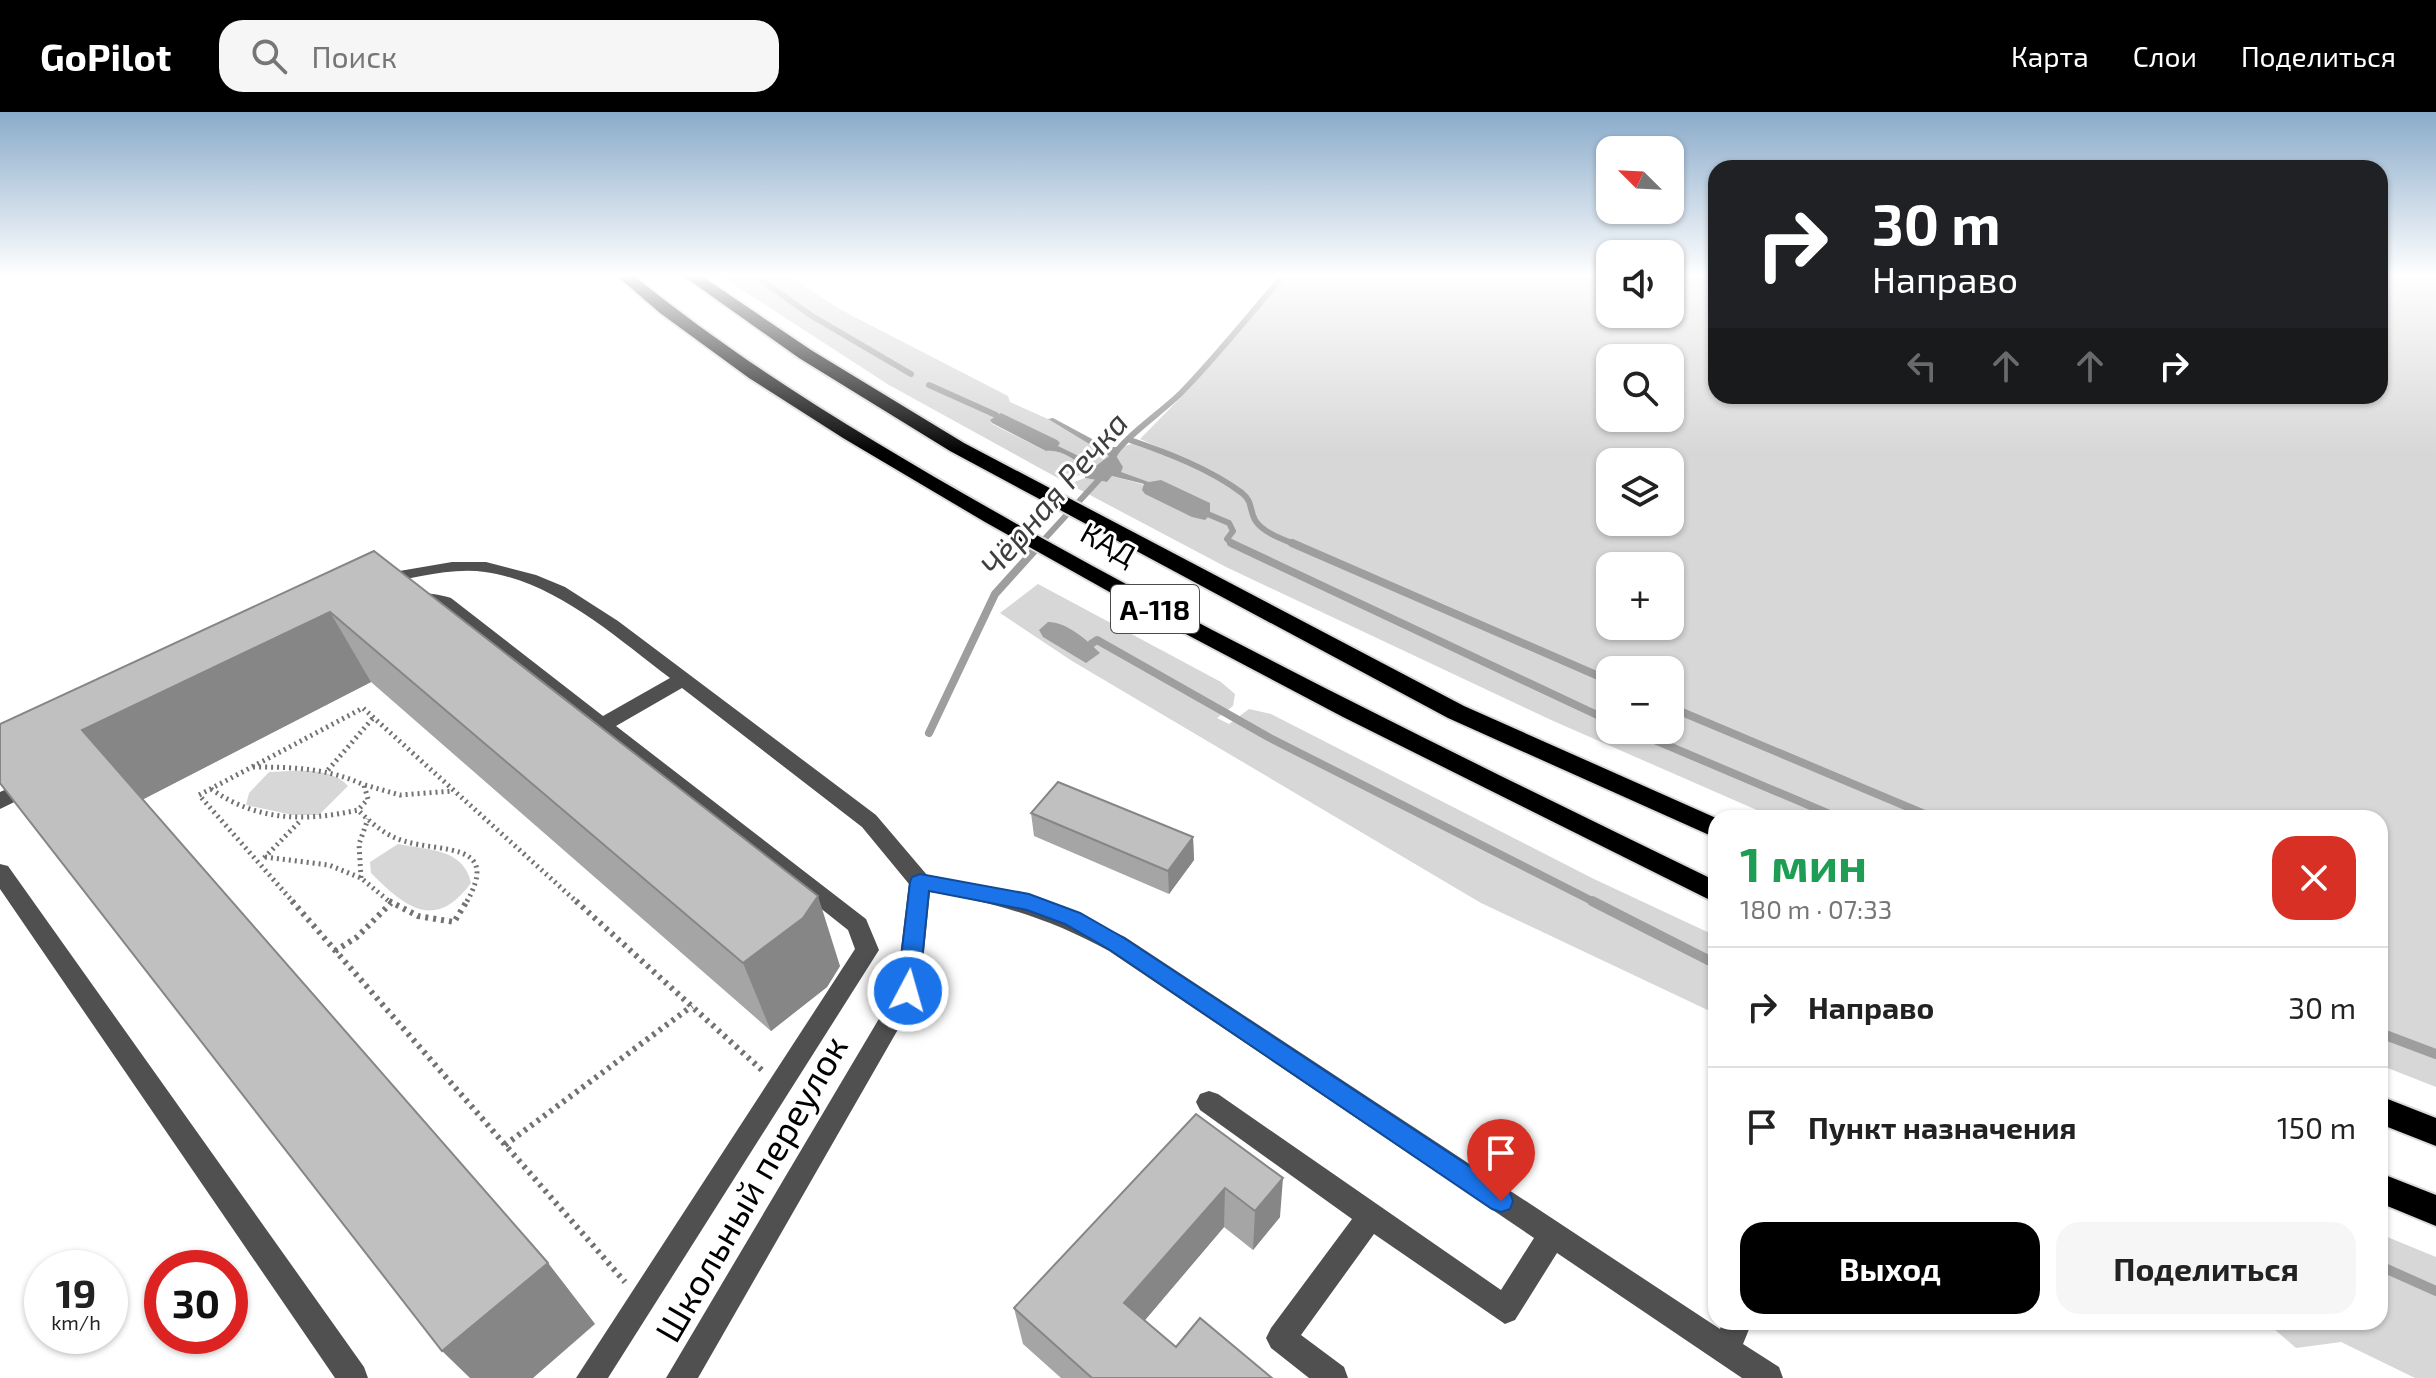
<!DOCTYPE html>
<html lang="ru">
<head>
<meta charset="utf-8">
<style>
  body { margin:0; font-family:"Exo 2",sans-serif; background:#f6f6f6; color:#222; height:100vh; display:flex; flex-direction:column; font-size:30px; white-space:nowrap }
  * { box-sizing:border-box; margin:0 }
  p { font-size:26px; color:#767676 }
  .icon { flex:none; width:44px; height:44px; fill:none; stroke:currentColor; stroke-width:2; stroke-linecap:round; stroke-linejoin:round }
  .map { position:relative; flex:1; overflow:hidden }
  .drawer { position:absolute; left:1708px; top:698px; width:680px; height:520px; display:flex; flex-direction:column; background:#fff; border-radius:24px; box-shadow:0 2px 6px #0004 }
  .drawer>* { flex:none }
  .banner { position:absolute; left:1708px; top:48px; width:680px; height:244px; border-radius:24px; box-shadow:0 2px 6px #0004; background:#202124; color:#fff; overflow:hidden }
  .needle { width:52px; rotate:294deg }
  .fabs { position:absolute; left:1596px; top:24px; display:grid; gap:16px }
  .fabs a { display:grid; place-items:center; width:88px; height:88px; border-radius:16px; background:#fff; box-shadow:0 2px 6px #0004; font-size:40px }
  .speed { position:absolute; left:24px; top:1138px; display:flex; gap:16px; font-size:40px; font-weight:700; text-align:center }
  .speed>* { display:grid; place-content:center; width:104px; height:104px; border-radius:50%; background:#fff; box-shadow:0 2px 6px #0004; line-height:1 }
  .speed small { font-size:20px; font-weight:400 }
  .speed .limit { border:12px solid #d22; background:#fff; color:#111 }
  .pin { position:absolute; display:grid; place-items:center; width:68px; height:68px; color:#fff; margin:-82px -34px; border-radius:50% 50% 50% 0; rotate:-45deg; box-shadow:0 0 8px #0007 }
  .pin .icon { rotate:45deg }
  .me { position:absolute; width:88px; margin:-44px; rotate:6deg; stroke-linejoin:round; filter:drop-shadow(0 0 6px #0008) }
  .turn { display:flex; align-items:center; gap:28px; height:168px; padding:0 32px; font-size:36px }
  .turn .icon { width:104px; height:104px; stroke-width:2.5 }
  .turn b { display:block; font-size:56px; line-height:68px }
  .lanes { display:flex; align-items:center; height:76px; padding:0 32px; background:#0003; justify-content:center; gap:40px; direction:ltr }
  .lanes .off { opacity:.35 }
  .round { display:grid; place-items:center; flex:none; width:84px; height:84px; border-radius:24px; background:#f6f6f6 }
  .summary { display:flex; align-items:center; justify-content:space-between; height:136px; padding:0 32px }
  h1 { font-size:48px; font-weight:700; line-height:60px; color:#1e9e55 }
  .button { display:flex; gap:16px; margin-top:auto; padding:16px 32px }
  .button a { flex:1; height:92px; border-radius:24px; background:#000; color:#fff; font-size:32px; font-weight:700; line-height:92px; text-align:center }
  .button a+a { background:#f6f6f6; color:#222 }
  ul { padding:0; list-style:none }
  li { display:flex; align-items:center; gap:24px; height:120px; padding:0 32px; border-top:2px solid #e0e0e0 }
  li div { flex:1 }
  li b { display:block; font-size:30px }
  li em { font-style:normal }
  header { display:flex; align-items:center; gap:48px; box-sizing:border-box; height:112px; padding:0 40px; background:#000; color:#fff }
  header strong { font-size:38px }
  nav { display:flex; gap:44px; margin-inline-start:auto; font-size:28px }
  .search { width:560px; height:72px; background:#f6f6f6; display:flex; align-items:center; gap:20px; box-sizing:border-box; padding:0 28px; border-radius:24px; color:#767676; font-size:30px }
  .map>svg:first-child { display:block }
  .green { fill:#d7d7d7; fill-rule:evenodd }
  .water { fill:#9e9e9e }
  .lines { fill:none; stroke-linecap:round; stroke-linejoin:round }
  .stream-far2 { stroke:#9e9e9e; stroke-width:6 }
  .stream-far1 { stroke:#9e9e9e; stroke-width:8 }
  .stream { stroke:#9e9e9e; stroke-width:10 }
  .highway-casing { stroke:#dbdbdb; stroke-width:4 }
  .path-far1 { stroke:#727272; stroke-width:5; stroke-dasharray:2 4; stroke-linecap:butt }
  .path { stroke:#727272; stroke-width:6; stroke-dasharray:3 5; stroke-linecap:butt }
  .minor { fill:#505050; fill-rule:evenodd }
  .highway { fill:#000; fill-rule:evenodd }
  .wall { fill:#a5a5a5 }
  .shaded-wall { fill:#868686 }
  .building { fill:#c0c0c0; stroke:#868686; stroke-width:2 }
  .route { fill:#1a73e8; stroke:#114b97; stroke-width:2 }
  .labels { text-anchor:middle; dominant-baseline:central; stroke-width:6; stroke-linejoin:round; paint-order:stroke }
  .shield { fill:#fff; stroke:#4c4c4c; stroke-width:2 }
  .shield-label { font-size:28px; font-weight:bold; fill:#000 }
  .street-label { font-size:30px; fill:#000; stroke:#fff }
  .water-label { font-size:32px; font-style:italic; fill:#3f3f3f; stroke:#fff }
  .near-street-label { font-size:36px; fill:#000; stroke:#fff }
</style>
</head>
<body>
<header>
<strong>GoPilot</strong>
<div class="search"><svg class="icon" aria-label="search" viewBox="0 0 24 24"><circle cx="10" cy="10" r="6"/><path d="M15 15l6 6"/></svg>Поиск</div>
<nav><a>Карта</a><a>Слои</a><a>Поделиться</a></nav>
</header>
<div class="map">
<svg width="2436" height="1266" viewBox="0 0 2436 1266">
  <rect width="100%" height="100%" fill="#fff"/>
  <path class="green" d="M719,163H788L841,198L1008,284L1010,290L1048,307L1109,344L1097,353L990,308L992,312L1046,339C1061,337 1075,347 1086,357L1084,361L1065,370L889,273Z
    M1288,163H1610V202H1670V163H1716V284H2380V163H2436V975L2380,953V706H1775L1551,608L1226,455L1069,372L1085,366L1107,370L1112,364L1145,373L1149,370L1120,360L1123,355L1117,345L1120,335L1132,332L1165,343L1169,340L1140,327L1191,275ZM1610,246H1670V306H1610ZM1610,350H1670V410H1610ZM1610,454H1670V514H1610ZM1610,558H1670V618H1610Z
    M1038,472L1221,570L1235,582L1233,594L1217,606L1229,612L1249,597L1271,602L1594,767L1716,824V902L1481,791L1072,549L1000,501Z
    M269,660C293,659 331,654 348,674L319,703H293L246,693L249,681Z
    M398,732C427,738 464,736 471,771C435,820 405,795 371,761L370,750Z
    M2380,1122L2436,1145V1266H2415L2341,1230L2296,1236L2266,1210H2380Z"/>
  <path class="water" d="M1001,301L1057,328L1060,331L1058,334L1097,353L1109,344L1048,307L1053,306L1107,335H1120L1117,345L1123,355L1121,360L1149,370L1161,368L1210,391V403L1205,408L1192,405L1145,382L1142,378L1144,372L1112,364L1107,370L1085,366L1086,357C1075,347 1060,337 1046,339L992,311L990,308Z
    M1048,510C1067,510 1087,528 1100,541L1086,551L1043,525L1039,518Z"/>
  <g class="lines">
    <path class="stream-far2" d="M754,163L812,204L911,262
      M929,273L996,303
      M1130,328C1168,341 1210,357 1242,381C1253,390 1249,397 1255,408C1263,421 1284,428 1297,433
      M1113,345C1121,328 1164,298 1181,281C1217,244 1250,202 1284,163
      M1210,403L1229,411L1233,419L1227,427L1234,433
      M1039,433L1105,361"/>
    <path class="stream-far1" d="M1231,431L1610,609
      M1292,431L1610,569
      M1091,532L1097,528L1270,626L1596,791
      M1670,595L1934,706
      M1631,618L1839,706
      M929,621L995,482L1041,431"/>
    <path class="stream" d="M1592,789L1716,852
      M2380,921L2436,942
      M2380,1154L2436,1179"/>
    <defs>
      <path id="highway" d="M616,163H633C756,263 893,342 1031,420C1255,545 1486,657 1716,769V791L1343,605L1163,510L985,410L843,326L749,266L660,201Z
        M682,163H700L811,238L964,331L1464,594L1716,706V726L1448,606L950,339L799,246Z
        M2380,984L2436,1006V1034L2380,1012Z
        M2380,1061L2436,1083V1114L2380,1091Z"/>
    </defs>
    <use href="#highway" class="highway-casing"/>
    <path class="path-far1" d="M253,655C292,655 328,656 364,673L368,687L358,698
      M328,658L373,606
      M365,673L400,683L453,679
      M211,677C257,709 304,710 358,698C371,711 386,724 404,729C441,741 502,729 466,791
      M265,745L329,753L361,766L391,791
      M264,746L301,708
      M361,766L359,732L368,707
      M294,791L199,683L363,596L578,791"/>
    <path class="path" d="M292,789L625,1170
      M389,789L418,804L454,810L467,789
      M576,789L764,960
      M335,839L357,825L391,791
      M505,1033L692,894"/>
    <path class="minor" d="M452,450H486L536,463L565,475L618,509L876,703L927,763L1022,782L1075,801L1125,825L1720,1217L1723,1210H1752L1743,1232L1779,1255L1783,1266H1742L1557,1141L1515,1208L1505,1212L1374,1122L1301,1223L1344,1255L1348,1266H1309L1271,1236L1266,1226L1271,1216L1352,1107L1200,998L1196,990L1200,982L1209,979L1218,982L1501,1178L1534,1126L1109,839C1051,807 995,790 930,780L920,879L916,886L698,1266H666L896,878L909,772L862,715L682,576L616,614L866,807L879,838L608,1266H576L855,837L848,818L439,494L413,493L404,488C416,477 436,482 451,486L603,604L670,566C615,525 556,470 485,460C450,455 411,467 376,473L367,468L376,463Z
      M32,666L39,668L42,673L39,678L0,697V680Z
      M0,752L8,754L364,1255L368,1266H335L0,777Z"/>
    <use href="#highway" class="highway"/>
  </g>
  <path class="wall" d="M374,439L840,854L827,875L771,919L371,570L143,687L548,1151L595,1212L0,671Z
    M1031,701L1193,725L1194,748L1169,782L1034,724Z
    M1196,1002L1280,1105L1253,1138L1224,1115L1145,1208L1176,1235L1272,1266H1061L1023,1232L1014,1196Z"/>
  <path class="shaded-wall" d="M330,500L371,570L140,689L82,618Z
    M1193,725L1194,748L1169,782L1168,759Z
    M818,784L840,854L827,875L771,919L743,851Z
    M1283,1066L1280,1105L1253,1138L1255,1099Z
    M1225,1076L1224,1115L1129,1227L1124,1191Z
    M548,1151L595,1212L533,1266H470L442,1239Z"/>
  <path class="building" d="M374,439L818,784L803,806L743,851L330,500L82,618L548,1151L442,1239L0,671V612Z
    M1058,670L1193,725L1168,759L1031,701Z
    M1196,1002L1283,1066L1255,1099L1225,1076L1124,1191L1176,1235L1200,1206L1272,1266H1092L1014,1196Z"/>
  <linearGradient id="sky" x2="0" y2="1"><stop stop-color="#8aabca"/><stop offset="0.48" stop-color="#fff"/><stop offset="1" stop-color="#fff" stop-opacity="0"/></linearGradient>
  <rect width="2436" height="341" fill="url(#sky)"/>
  <path class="route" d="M920,762L1029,782L1080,801L1124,826L1510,1081L1513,1089L1510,1097L1501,1100L1492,1097L1110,838L1065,812L1027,798L929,779L919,879L916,885L908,888L900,885L897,879L910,770L912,765Z"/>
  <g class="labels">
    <rect class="shield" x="1111" y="473" width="88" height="48" rx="6"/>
    <g class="shield-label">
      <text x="1155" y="497">А-118</text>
    </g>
    <g class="street-label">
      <text transform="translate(1109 431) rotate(29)">КАД</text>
    </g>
    <g class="water-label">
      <text transform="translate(1053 381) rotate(-49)">Чёрная Речка</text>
    </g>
    <g class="near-street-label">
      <text transform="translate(750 1076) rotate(-60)">Школьный переулок</text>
    </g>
  </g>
</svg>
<div class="fabs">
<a><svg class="needle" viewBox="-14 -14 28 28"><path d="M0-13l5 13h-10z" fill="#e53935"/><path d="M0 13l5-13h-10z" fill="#767676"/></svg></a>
<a><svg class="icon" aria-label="sound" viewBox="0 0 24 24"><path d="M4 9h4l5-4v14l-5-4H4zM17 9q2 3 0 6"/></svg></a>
<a><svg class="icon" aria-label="search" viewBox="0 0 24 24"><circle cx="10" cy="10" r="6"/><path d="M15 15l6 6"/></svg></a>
<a><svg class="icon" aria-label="layers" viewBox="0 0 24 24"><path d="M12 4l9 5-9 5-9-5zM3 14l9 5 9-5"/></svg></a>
<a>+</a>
<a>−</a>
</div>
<div class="speed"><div>19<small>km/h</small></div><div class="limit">30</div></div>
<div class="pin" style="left:1501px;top:1089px;background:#d93025"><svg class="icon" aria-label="arrive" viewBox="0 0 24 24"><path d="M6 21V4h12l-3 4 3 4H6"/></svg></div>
<svg class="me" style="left:908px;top:879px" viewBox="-20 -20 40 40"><circle r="17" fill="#1a73e8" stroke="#fff" stroke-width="3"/><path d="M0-11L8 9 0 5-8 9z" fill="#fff"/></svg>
<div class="banner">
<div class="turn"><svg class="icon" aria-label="right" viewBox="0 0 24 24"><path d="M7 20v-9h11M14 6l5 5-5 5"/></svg><div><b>30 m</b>Направо</div></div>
<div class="lanes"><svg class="icon off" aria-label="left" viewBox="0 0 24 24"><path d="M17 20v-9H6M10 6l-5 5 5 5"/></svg><svg class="icon off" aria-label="ahead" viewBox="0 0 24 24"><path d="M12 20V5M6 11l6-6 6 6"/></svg><svg class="icon off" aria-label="ahead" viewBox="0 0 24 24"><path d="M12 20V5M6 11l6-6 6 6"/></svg><svg class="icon" aria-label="right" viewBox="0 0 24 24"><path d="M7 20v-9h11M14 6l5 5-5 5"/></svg></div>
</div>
<section class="drawer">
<div class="summary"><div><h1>1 мин</h1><p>180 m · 07:33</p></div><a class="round" style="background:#d93025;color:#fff"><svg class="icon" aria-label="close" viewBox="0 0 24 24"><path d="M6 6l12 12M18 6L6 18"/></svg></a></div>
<ul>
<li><svg class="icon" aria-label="right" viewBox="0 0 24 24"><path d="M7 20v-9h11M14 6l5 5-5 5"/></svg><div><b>Направо</b></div><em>30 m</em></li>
<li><svg class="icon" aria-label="arrive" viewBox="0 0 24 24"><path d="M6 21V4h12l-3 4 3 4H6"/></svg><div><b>Пункт назначения</b></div><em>150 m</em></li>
</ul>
<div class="button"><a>Выход</a><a>Поделиться</a></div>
</section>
</div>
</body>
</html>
